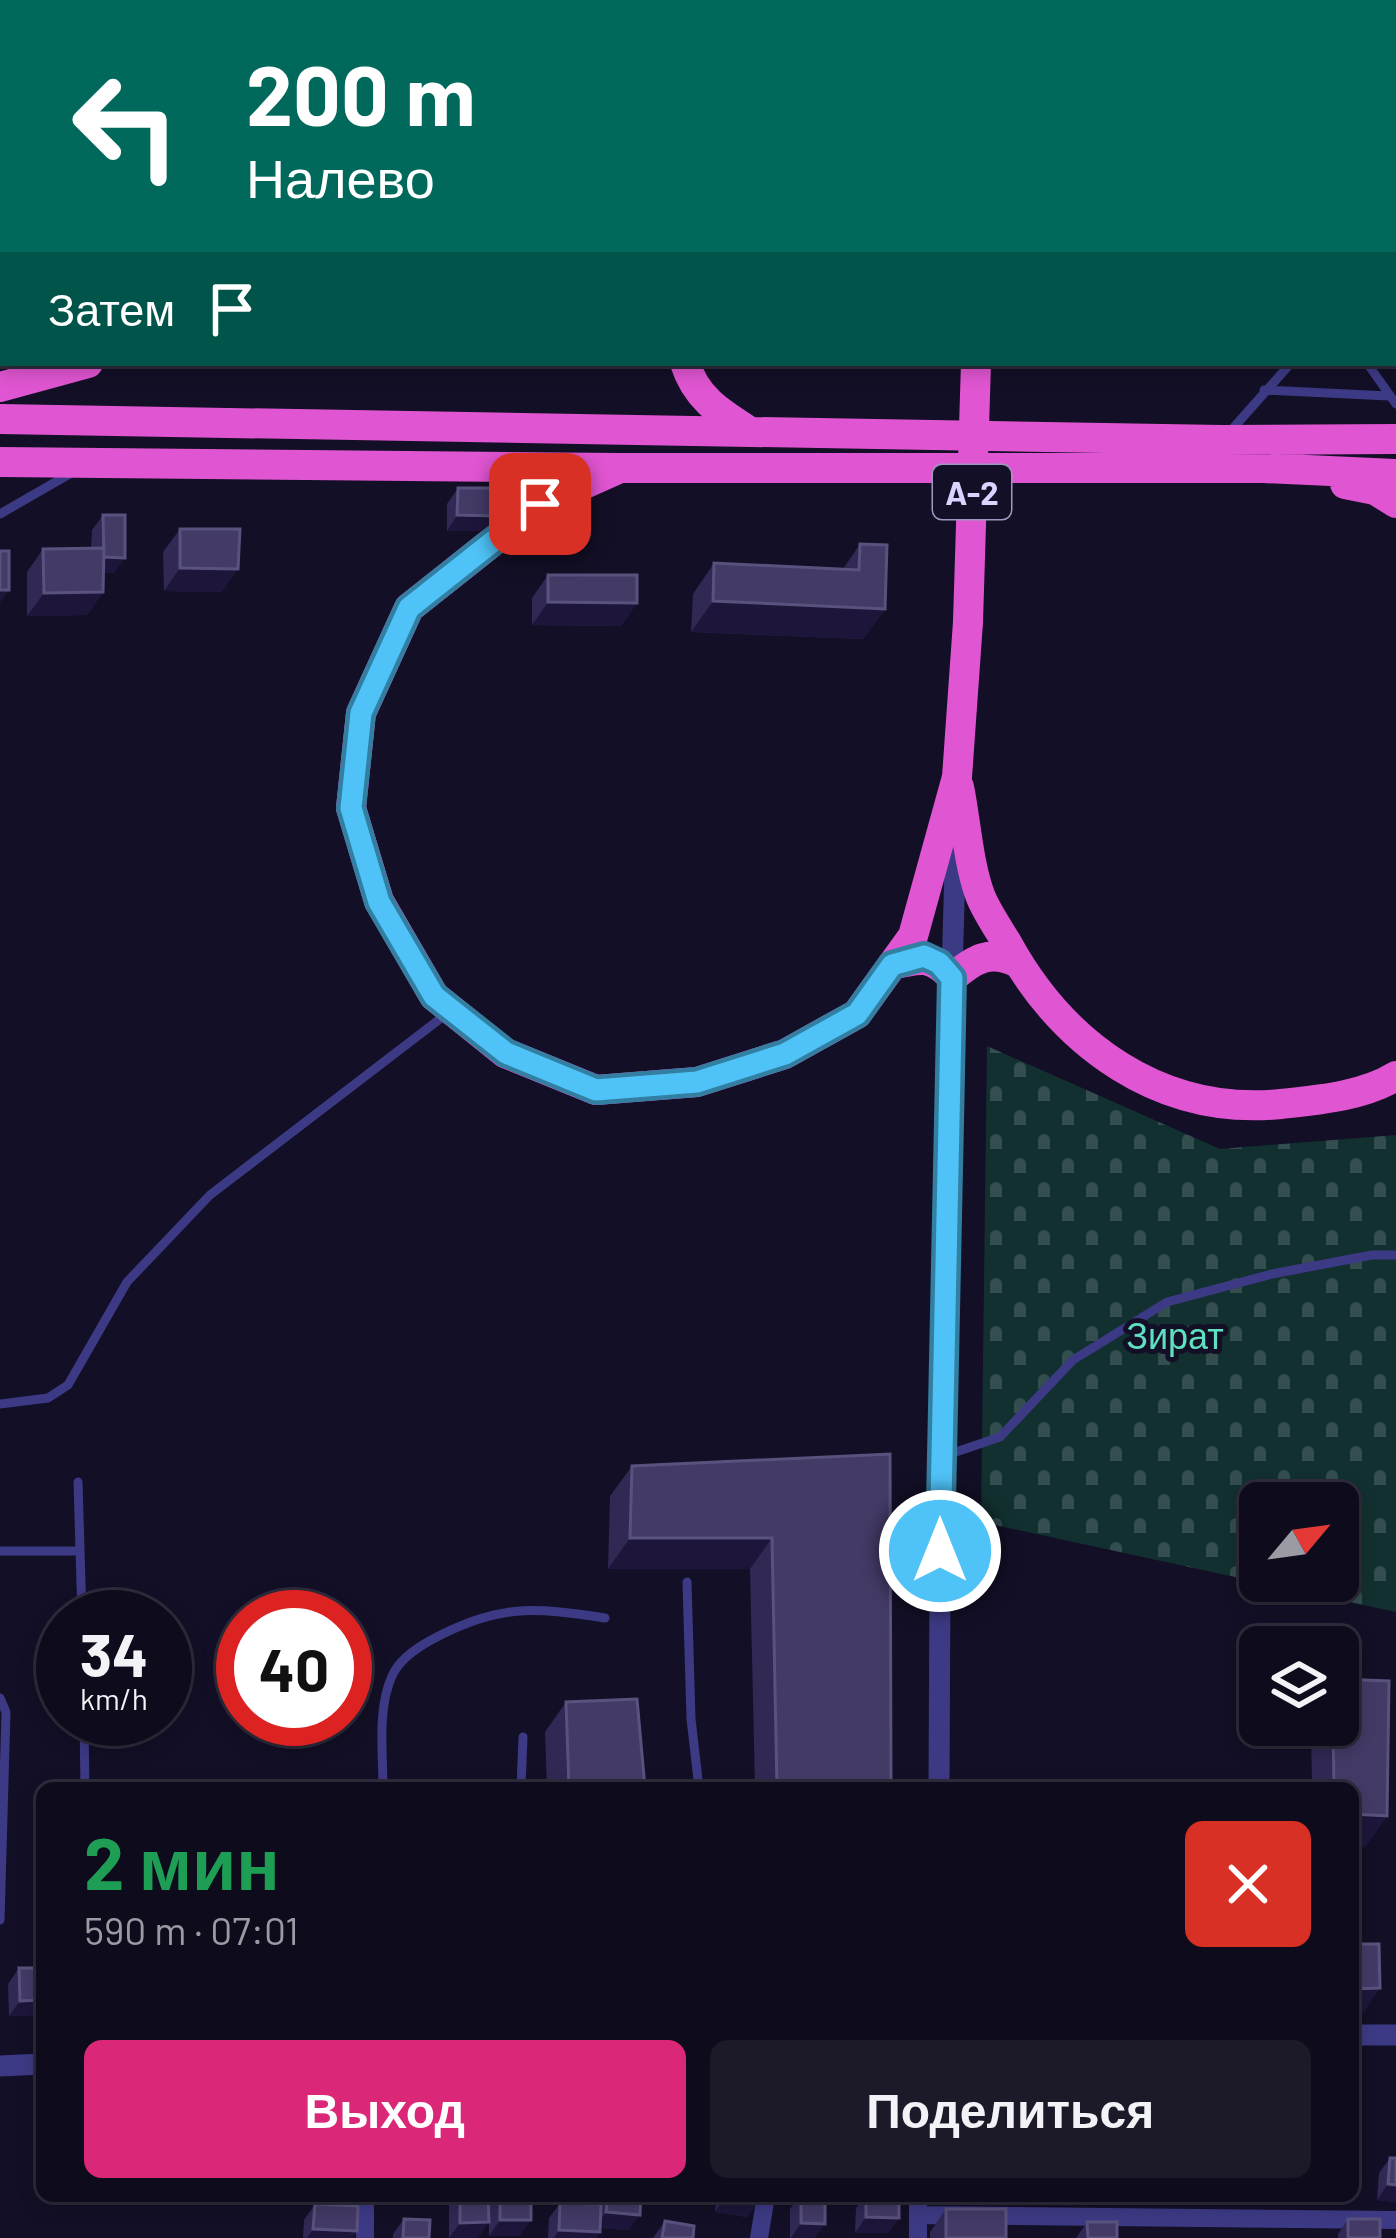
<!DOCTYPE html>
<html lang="ru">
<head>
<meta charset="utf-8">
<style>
  body { margin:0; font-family:Barlow,sans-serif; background:#1c1929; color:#f1f3f6; height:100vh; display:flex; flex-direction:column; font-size:45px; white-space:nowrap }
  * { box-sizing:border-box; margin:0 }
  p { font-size:39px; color:#9b9ba3 }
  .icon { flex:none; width:66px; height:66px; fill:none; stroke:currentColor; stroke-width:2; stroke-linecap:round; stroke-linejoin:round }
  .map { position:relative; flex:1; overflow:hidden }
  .drawer { position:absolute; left:36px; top:1782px; width:1323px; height:420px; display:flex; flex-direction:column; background:#0e0b1c; border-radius:18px; box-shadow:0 6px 18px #0003,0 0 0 3px #2e2b3b }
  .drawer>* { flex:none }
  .hud { position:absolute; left:0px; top:0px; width:1398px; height:366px; box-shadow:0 6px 18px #0003,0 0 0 3px #2e2b3b; background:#00695c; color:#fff; overflow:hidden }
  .needle { width:78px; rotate:61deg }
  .tools { position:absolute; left:1239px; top:1482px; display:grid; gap:24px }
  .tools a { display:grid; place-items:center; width:120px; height:120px; border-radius:18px; background:#0e0b1c; box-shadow:0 6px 18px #0003,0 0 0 3px #2e2b3b; font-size:60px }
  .speed { position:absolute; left:36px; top:1590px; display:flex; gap:24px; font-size:60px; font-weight:700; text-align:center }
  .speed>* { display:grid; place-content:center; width:156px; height:156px; border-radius:50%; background:#0e0b1c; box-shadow:0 6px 18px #0003,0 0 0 3px #2e2b3b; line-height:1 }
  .speed small { font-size:30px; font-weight:400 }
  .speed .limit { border:18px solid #d22; background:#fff; color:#111 }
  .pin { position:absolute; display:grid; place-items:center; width:102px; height:102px; color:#fff; margin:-51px; border-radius:24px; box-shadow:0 6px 18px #0006 }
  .me { position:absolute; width:132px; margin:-66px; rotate:0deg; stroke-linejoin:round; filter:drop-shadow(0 0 9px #0008) }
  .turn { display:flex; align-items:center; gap:42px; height:252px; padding:0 48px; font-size:54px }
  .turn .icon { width:156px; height:156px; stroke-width:2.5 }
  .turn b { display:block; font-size:84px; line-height:102px }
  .then { display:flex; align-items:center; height:114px; padding:0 48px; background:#0003; gap:24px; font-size:45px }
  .round { display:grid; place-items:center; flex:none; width:126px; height:126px; border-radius:18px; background:#1c1929 }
  .headline { display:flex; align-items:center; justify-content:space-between; height:204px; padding:0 48px }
  h1 { font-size:72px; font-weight:700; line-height:90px; color:#1e9e55 }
  .button { display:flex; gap:24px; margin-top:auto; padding:24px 48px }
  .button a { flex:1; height:138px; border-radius:18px; background:#db2777; color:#fff; font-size:48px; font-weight:700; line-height:138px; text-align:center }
  .button a+a { background:#1c1929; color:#f1f3f6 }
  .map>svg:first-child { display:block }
  .cemetery { fill:url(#cemetery-stones); fill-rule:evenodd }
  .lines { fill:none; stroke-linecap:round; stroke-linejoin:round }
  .service { stroke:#3d3a85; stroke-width:9 }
  .minor { stroke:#3d3a85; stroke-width:18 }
  .tertiary { stroke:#3d3a85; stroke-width:21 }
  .trunk { stroke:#e055d1; stroke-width:30 }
  .trunk-bridge { stroke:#e055d1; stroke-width:30 }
  .wall { fill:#312854 }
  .shaded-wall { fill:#1d163a }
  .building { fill:#433a66; stroke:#5a527e; stroke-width:3 }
  .route-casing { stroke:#337fa1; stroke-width:30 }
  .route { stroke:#4fc3f7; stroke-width:21 }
  .labels { text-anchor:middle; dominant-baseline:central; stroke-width:10; stroke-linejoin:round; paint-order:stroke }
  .shield { fill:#130f26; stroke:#9e99be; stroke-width:3 }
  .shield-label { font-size:33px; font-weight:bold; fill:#d9d4ff }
  .park-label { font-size:36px; fill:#5fe0c0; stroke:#130f26 }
</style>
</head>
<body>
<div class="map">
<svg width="1396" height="2238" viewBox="0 0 1396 2238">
  <defs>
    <pattern id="cemetery-stones" width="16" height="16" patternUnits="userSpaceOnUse" patternTransform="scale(3)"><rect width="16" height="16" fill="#12302f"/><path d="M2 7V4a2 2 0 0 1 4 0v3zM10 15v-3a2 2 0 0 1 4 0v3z" fill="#344d4e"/></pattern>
  </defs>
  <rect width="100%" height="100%" fill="#130f26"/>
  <path class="cemetery" d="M987,1046L1220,1149L1396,1135V1612L981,1522ZM1260,1503H1338V1581H1260Z"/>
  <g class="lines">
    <path class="service" d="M1367,363L1396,404
      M1264,390L1389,396
      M1227,435L1291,363
      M0,514L73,472
      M0,1404L48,1398L68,1385L127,1282L210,1195L449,1012
      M941,1457L1000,1437L1073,1360L1167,1302L1272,1274L1372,1255H1396
      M78,1482L82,1617
      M0,1551H79
      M687,1582L691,1719L699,1788
      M0,1698L6,1712L0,1920
      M84,1719L85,1788
      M383,1788C383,1753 377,1709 392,1676C399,1660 418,1647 433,1639C498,1604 534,1607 605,1618
      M521,1788L523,1737"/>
    <path class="minor" d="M1259,0L1260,1
      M918,2215L1396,2220
      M365,2238V2196
      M759,2238L766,2196
      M918,2238V2196"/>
    <path class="tertiary" d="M939,1788L941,1368L956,832
      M1353,2035H1396
      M0,2066L42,2064"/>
    <path class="trunk" d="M1209,0L1211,3
      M690,3L692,0
      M797,3L798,0
      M989,3L990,0
      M1395,210L1396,211
      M685,363C696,398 719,412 749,431
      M0,387L88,363
      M0,419L1222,440L1396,439
      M0,462L620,468H1263L1396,474
      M620,468L540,504L409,608L361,713L351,808L379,901L434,996L505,1053L596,1090L697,1082L785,1054L857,1014L913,936L957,777L968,622
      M1345,484L1375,490L1396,503
      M959,787C966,821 968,862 980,895C986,911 998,928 1007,943C1063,1045 1160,1116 1281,1104C1318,1100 1364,1096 1396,1076
      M892,965C920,958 932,955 952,978C974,959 990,949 1018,963"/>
    <path class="trunk-bridge" d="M968,622L976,363"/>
  </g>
  <path class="wall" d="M458,488L485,531H447V504Z
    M103,515L114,573H104L103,592L87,615L27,616V572L43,549L91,548L92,530Z
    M180,529L222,592L164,591L163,552Z
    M860,544L885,609L863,639L691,632L693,594L714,563L843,569Z
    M548,575L637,603L621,626L532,625V598Z
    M890,1454L891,1788H755L750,1569H608L610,1496L632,1466Z
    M1338,1679L1389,1681L1387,1816L1365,1847L1353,1846V1788H1312L1311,1725H1338Z
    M566,1702L645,1788H547L545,1732Z
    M19,1968H42V2015L9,2016L8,1984Z
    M1390,2158H1396V2202L1377,2200L1379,2173Z
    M452,2196H488L478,2238H449V2201Z
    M494,2196H531L520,2236H489V2203Z
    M598,2196H641L629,2230L600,2228L596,2238H548L549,2218L560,2203L597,2204Z
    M717,2196H758V2201L747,2217L715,2212Z
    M799,2196H825L815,2238H790V2209Z
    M864,2196H899V2218L888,2233H855L856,2208Z
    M315,2204L357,2231L352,2238H303L304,2220Z
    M946,2209L1006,2238H930V2232Z
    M404,2219L429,2238H393V2234Z
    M1348,2219L1380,2238H1338V2234Z
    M665,2221L693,2238H653Z
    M1087,2222L1117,2238H1076Z"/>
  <path class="shaded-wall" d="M0,101H3V132H0Z
    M457,515L496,516L485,531H447Z
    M102,557L125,558L114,573H91Z
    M180,568L238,569L222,592L164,591Z
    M0,590H9L0,603Z
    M103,592L87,615L27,616L44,593Z
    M713,601L885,609L863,639L691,632Z
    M548,602L637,603L621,626L532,625Z
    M630,1538H772L750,1569H608Z
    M1353,1814L1387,1816L1365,1847L1353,1846Z
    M1380,1988L1364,2012H1353V1989Z
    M42,2000V2015L9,2016L20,2001Z
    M1388,2184L1396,2185V2202L1377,2200Z
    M726,2196L758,2201L747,2217L715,2212Z
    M606,2212L640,2215L629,2230L595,2228Z
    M866,2217L899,2218L888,2233H855Z
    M500,2220H531L520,2236H489Z
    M489,2222L478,2238H449L460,2223Z
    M801,2223L825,2224L815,2238H791Z
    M313,2229L357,2231L352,2238H307Z
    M559,2230L600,2232L596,2238H554Z"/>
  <path class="building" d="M1380,0H1396V6L1395,3H1382Z
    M0,60H3V101H0Z
    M458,488H496V516L457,515Z
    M103,515H125V558L104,557Z
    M180,529H240L238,569L180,568Z
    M860,544L887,545L885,609L713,601L714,563L859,570Z
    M104,548L103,592L44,593L43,549Z
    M0,551H9V590H0Z
    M548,575H637V603L548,602Z
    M890,1454L891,1788H777L772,1538H630L632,1466Z
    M1338,1679L1389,1681L1387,1816L1353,1814V1788H1334L1333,1725H1338Z
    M637,1699L645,1788H569L566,1702Z
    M1353,1944H1379L1380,1988L1353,1989Z
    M19,1968H42V2000L20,2001Z
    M1390,2158H1396V2185L1388,2184Z
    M460,2196H488L489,2222L460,2223Z
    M500,2196H531V2220H500Z
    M608,2196H641L640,2215L606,2212Z
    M726,2196H758V2201Z
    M801,2196H825V2224L801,2223Z
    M866,2196H899V2218L866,2217Z
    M560,2203L601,2204L600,2232L559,2230Z
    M315,2204L358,2206L357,2231L313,2229Z
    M946,2209H1006V2238H946Z
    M404,2219L430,2220L429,2238H403Z
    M1348,2219H1380V2238H1348Z
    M665,2221L694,2226L693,2238H662Z
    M1087,2222H1117V2238H1088Z"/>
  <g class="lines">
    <defs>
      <path id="route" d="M540,504L409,608L361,713L351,808L379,902L434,996L506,1053L596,1090L697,1082L785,1054L857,1014L892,965L924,956L939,963L952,978L940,1551"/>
    </defs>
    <use href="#route" class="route-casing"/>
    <use href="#route" class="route"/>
  </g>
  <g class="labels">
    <rect class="shield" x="933" y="465" width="78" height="54" rx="9"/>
    <g class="shield-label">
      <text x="972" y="492">A-2</text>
    </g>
    <g class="park-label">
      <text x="1175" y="1334">Зират</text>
    </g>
  </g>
</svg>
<div class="tools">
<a><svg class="needle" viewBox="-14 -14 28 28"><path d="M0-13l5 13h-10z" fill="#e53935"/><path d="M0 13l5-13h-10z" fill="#9b9ba3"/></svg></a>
<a><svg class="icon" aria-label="layers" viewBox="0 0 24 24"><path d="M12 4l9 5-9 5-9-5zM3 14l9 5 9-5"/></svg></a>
</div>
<div class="speed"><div>34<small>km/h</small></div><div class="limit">40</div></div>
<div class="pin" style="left:540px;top:504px;background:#d93025"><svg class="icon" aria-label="arrive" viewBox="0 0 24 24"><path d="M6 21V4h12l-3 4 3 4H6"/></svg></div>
<svg class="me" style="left:940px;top:1551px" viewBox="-20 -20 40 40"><circle r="17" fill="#4fc3f7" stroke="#fff" stroke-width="3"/><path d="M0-11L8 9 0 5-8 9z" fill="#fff"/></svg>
<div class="hud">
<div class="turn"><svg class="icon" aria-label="left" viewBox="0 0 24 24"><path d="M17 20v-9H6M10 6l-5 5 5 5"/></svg><div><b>200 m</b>Налево</div></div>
<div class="then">Затем<svg class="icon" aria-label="arrive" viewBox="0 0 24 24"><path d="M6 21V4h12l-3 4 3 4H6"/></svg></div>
</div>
<section class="drawer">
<div class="headline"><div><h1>2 мин</h1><p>590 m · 07:01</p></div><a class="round" style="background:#d93025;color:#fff"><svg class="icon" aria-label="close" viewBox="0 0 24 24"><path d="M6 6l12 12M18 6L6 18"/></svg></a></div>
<div class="button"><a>Выход</a><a>Поделиться</a></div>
</section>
</div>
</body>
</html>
